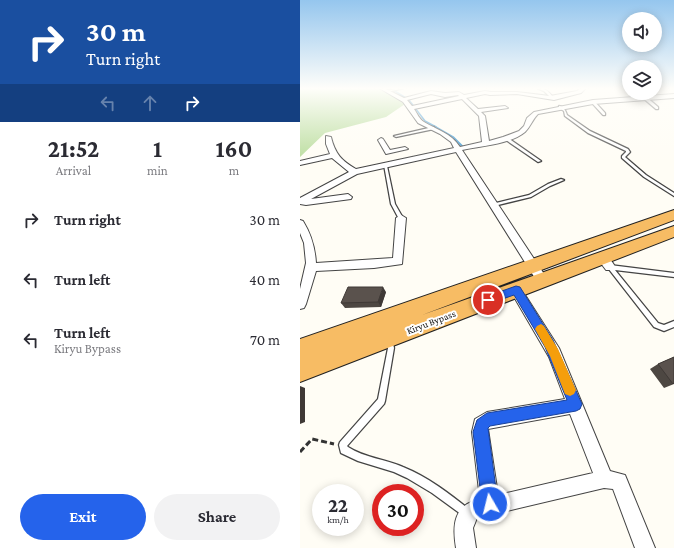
<!DOCTYPE html>
<html lang="en">
<head>
<meta charset="utf-8">
<style>
  body { margin:0; font-family:"Crimson Pro",serif; background:#f2f2f3; color:#2b2b33; height:100vh; display:flex; flex-direction:column; font-size:15px; white-space:nowrap }
  * { box-sizing:border-box; margin:0 }
  p { font-size:13px; color:#7c7c81 }
  .icon { flex:none; width:22px; height:22px; fill:none; stroke:currentColor; stroke-width:2; stroke-linecap:round; stroke-linejoin:round }
  .map { position:relative; flex:1; overflow:hidden }
  .details { display:flex; flex-direction:column; background:#fff; width:300px }
  .details>* { flex:none }
  .top-card { background:#1a4fa0; color:#fff; overflow:hidden }
  .buttons { position:absolute; left:322px; top:12px; display:grid; gap:8px }
  .buttons a { display:grid; place-items:center; width:40px; height:40px; border-radius:50%; background:#fff; box-shadow:0 2px 10px #0003; font-size:20px }
  .speed { position:absolute; left:12px; top:484px; display:flex; gap:8px; font-size:20px; font-weight:700; text-align:center }
  .speed>* { display:grid; place-content:center; width:52px; height:52px; border-radius:50%; background:#fff; box-shadow:0 2px 10px #0003; line-height:1 }
  .speed small { font-size:10px; font-weight:400 }
  .speed .limit { border:6px solid #d22; background:#fff; color:#111 }
  .pin { position:absolute; display:grid; place-items:center; width:34px; height:34px; color:#fff; margin:-17px; border:2px solid #fff; border-radius:50%; box-shadow:0 1px 4px #0007 }
  .me { position:absolute; width:44px; margin:-22px; rotate:352deg; stroke-linejoin:round; filter:drop-shadow(0 0 3px #0008) }
  .turn { display:flex; align-items:center; gap:14px; height:84px; padding:0 20px; font-size:18px }
  .turn .icon { width:52px; height:52px; stroke-width:2.5 }
  .turn b { display:block; font-size:28px; line-height:34px }
  .lanes { display:flex; align-items:center; height:38px; padding:0 20px; background:#0003; justify-content:center; gap:20px; direction:ltr }
  .lanes .off { opacity:.35 }
  .eta { display:flex; justify-content:space-evenly; align-items:center; height:68px; text-align:center }
  .eta b { font-size:24px; font-weight:700; line-height:28px }
  .primary-button { display:flex; gap:8px; margin-top:auto; padding:8px 20px }
  .primary-button a { flex:1; height:46px; border-radius:24px; background:#2563eb; color:#fff; font-size:16px; font-weight:700; line-height:46px; text-align:center }
  .primary-button a+a { background:#f2f2f3; color:#2b2b33 }
  ul { padding:0; list-style:none }
  li { display:flex; align-items:center; gap:12px; height:60px; padding:0 20px }
  li div { flex:1 }
  li b { display:block; font-size:15px }
  li em { font-style:normal }
  main { display:flex; flex:1; min-height:0 }
  .map>svg:first-child { display:block }
  .forest { fill:#b9dc9c }
  .lines { fill:none; stroke-linecap:round; stroke-linejoin:round }
  .stream-far1 { stroke:#3f96cf; stroke-width:1.5 }
  .stream { stroke:#3f96cf; stroke-width:2 }
  .service-casing { stroke:#444; stroke-width:2.5 }
  .minor-casing { stroke:#444; stroke-width:2 }
  .trunk-casing { stroke:#222; stroke-width:2 }
  .path { stroke:#333; stroke-width:3; stroke-dasharray:6 3; stroke-linecap:butt }
  .service { fill:#fff; fill-rule:evenodd }
  .minor { fill:#fff; fill-rule:evenodd }
  .trunk { fill:#f7bc64; fill-rule:evenodd }
  .wall { fill:#4d4742 }
  .shaded-wall { fill:#3f3936 }
  .building { fill:#5a524d; stroke:#3f3936 }
  .route { fill:#2563eb; stroke:#184099 }
  .slow { fill:#f59e0b }
  .labels { text-anchor:middle; dominant-baseline:central; stroke-width:4; stroke-linejoin:round; paint-order:stroke }
  .street-label { font-size:10px; fill:#111; stroke:#fff }
</style>
</head>
<body>
<main>
<section class="details">
<div class="top-card">
<div class="turn"><svg class="icon" aria-label="right" viewBox="0 0 24 24"><path d="M7 20v-9h11M14 6l5 5-5 5"/></svg><div><b>30 m</b>Turn right</div></div>
<div class="lanes"><svg class="icon off" aria-label="left" viewBox="0 0 24 24"><path d="M17 20v-9H6M10 6l-5 5 5 5"/></svg><svg class="icon off" aria-label="ahead" viewBox="0 0 24 24"><path d="M12 20V5M6 11l6-6 6 6"/></svg><svg class="icon" aria-label="right" viewBox="0 0 24 24"><path d="M7 20v-9h11M14 6l5 5-5 5"/></svg></div>
</div>
<div class="eta">
<div><b>21:52</b><p>Arrival</p></div>
<div><b>1</b><p>min</p></div>
<div><b>160</b><p>m</p></div>
</div>
<ul>
<li><svg class="icon" aria-label="right" viewBox="0 0 24 24"><path d="M7 20v-9h11M14 6l5 5-5 5"/></svg><div><b>Turn right</b></div><em>30 m</em></li>
<li><svg class="icon" aria-label="left" viewBox="0 0 24 24"><path d="M17 20v-9H6M10 6l-5 5 5 5"/></svg><div><b>Turn left</b></div><em>40 m</em></li>
<li><svg class="icon" aria-label="left" viewBox="0 0 24 24"><path d="M17 20v-9H6M10 6l-5 5 5 5"/></svg><div><b>Turn left</b><p>Kiryu Bypass</p></div><em>70 m</em></li>
</ul>
<div class="primary-button"><a>Exit</a><a>Share</a></div>
</section>
<div class="map">
<svg width="374" height="548" viewBox="0 0 374 548">
  <rect width="100%" height="100%" fill="#fffdf5"/>
  <path class="forest" d="M0,88H81L105,104L86,117L25,133L0,157Z"/>
  <g class="lines">
    <path class="stream-far1" d="M90,88L109,100L125,121L136,127"/>
    <path class="stream" d="M134,126L153,137L162,146"/>
    <defs>
      <path id="service" d="M101,88H104L87,92L86,91Z
        M237,88C244,87 249,92 253,97L251,98L244,91Z
        M343,96H345L358,107V109H356L343,98Z
        M292,101H294L305,113V115H303L292,103Z
        M259,106C263,106 266,111 267,115L290,131L328,149L330,152L325,157L346,175L374,193V196L344,177L322,158V156L326,152V151L288,133L265,116L264,111L259,108Z
        M133,127H134V129L96,137L94,136Z
        M206,138H208L241,161L238,162L206,140Z
        M84,165L87,166L95,204L103,218V219H99L91,204Z
        M261,179L264,180L250,186L231,197L194,206L192,205V204L229,195L248,184Z
        M310,265L374,273V277L315,270L358,323L364,325L374,321V327L364,331L354,327L308,268L307,267L308,266Z
        M90,338L92,339L94,348L85,401L84,404L47,446L48,447C65,458 85,459 103,467C128,477 150,494 171,511L173,514L171,517L168,519L165,517L132,493L107,478L94,472L58,461L41,453L39,445L40,442L78,399L88,348L87,341L88,339Z"/>
      <path id="minor" d="M79,88H84L104,98L131,91L145,93L159,92L164,95L185,91L191,92H217L250,96L277,91L281,88H286L281,93L254,100L217,94L190,95L185,94L166,98L178,109L205,106L208,108L181,112L185,116L189,141L203,137L219,131L224,126L227,118L234,112L293,100L374,94V98L293,104L238,114C232,120 231,126 225,132C211,144 180,146 162,150L246,277L248,280L246,283H238L156,152L57,174L11,199L48,194L52,197L51,199L6,205L0,204V198L49,172L32,158L0,165V161L30,154L26,144V136L31,137C35,154 42,161 56,169L154,148L151,142L140,134L118,123L103,102ZM131,94L145,97L158,95L159,96L112,106L107,100ZM162,99L179,116L182,142L160,147C151,133 137,130 124,122C119,119 117,113 114,109Z
        M81,138L83,139L90,150L105,147L108,149L86,154L78,140Z
        M101,215L106,218L102,264L74,268L16,271L6,304L4,308L0,309V289L6,263L4,243L0,233V220L3,221C11,234 15,247 16,263L93,258L96,218Z
        M302,254C308,256 313,262 315,267L314,270H306L297,258Z
        M216,285L220,287L259,348L310,471L325,475L355,548H335L313,489L304,488L177,518L173,528L176,548H156C152,524 154,505 180,499L172,432L175,419L187,412L265,399L249,357L210,290L212,287ZM270,414L293,473L198,495L188,429Z"/>
      <path id="trunk" d="M374,210V220L122,315L374,226V237L0,382V339Z"/>
    </defs>
    <use href="#service" class="service-casing"/>
    <use href="#minor" class="minor-casing"/>
    <use href="#trunk" class="trunk-casing"/>
    <path class="path" d="M0,452L12,439L34,444"/>
    <use href="#service" class="service"/>
    <use href="#minor" class="minor"/>
    <use href="#trunk" class="trunk"/>
  </g>
  <path class="wall" d="M86,292L81,307L45,308L41,303Z
    M374,357V384L364,388L350,369L358,364Z"/>
  <path class="shaded-wall" d="M83,287L86,292L81,307L78,302Z
    M0,386L5,388V422L0,424Z"/>
  <path class="building" d="M48,287H83L78,302L41,303Z
    M374,357V383L373,384L358,364Z"/>
  <linearGradient id="sky" x2="0" y2="1"><stop stop-color="#95c6ee"/><stop offset="0.54" stop-color="#fffefa"/><stop offset="1" stop-color="#fffefa" stop-opacity="0"/></linearGradient>
  <rect width="374" height="164" fill="url(#sky)"/>
  <path class="route" d="M216,286L220,287L253,340L282,404L280,409L276,411L190,426L188,428L198,504L196,510L190,512L185,510L182,504L173,432L177,420L187,413L267,400L245,347L214,295L188,304L183,300L185,297Z"/>
  <path class="slow" d="M241,324L244,326L258,349L276,390L274,394L270,396L265,394L250,356L235,329L237,326Z"/>
  <g class="labels">
    <g class="street-label">
      <text transform="translate(131 322) rotate(-21)">Kiryu Bypass</text>
    </g>
  </g>
</svg>
<div class="buttons">
<a><svg class="icon" aria-label="sound" viewBox="0 0 24 24"><path d="M4 9h4l5-4v14l-5-4H4zM17 9q2 3 0 6"/></svg></a>
<a><svg class="icon" aria-label="layers" viewBox="0 0 24 24"><path d="M12 4l9 5-9 5-9-5zM3 14l9 5 9-5"/></svg></a>
</div>
<div class="speed"><div>22<small>km/h</small></div><div class="limit">30</div></div>
<div class="pin" style="left:188px;top:300px;background:#d93025"><svg class="icon" aria-label="arrive" viewBox="0 0 24 24"><path d="M6 21V4h12l-3 4 3 4H6"/></svg></div>
<svg class="me" style="left:190px;top:504px" viewBox="-20 -20 40 40"><circle r="17" fill="#2563eb" stroke="#fff" stroke-width="3"/><path d="M0-11L8 9 0 5-8 9z" fill="#fff"/></svg>
</div>
</main>
</body>
</html>
